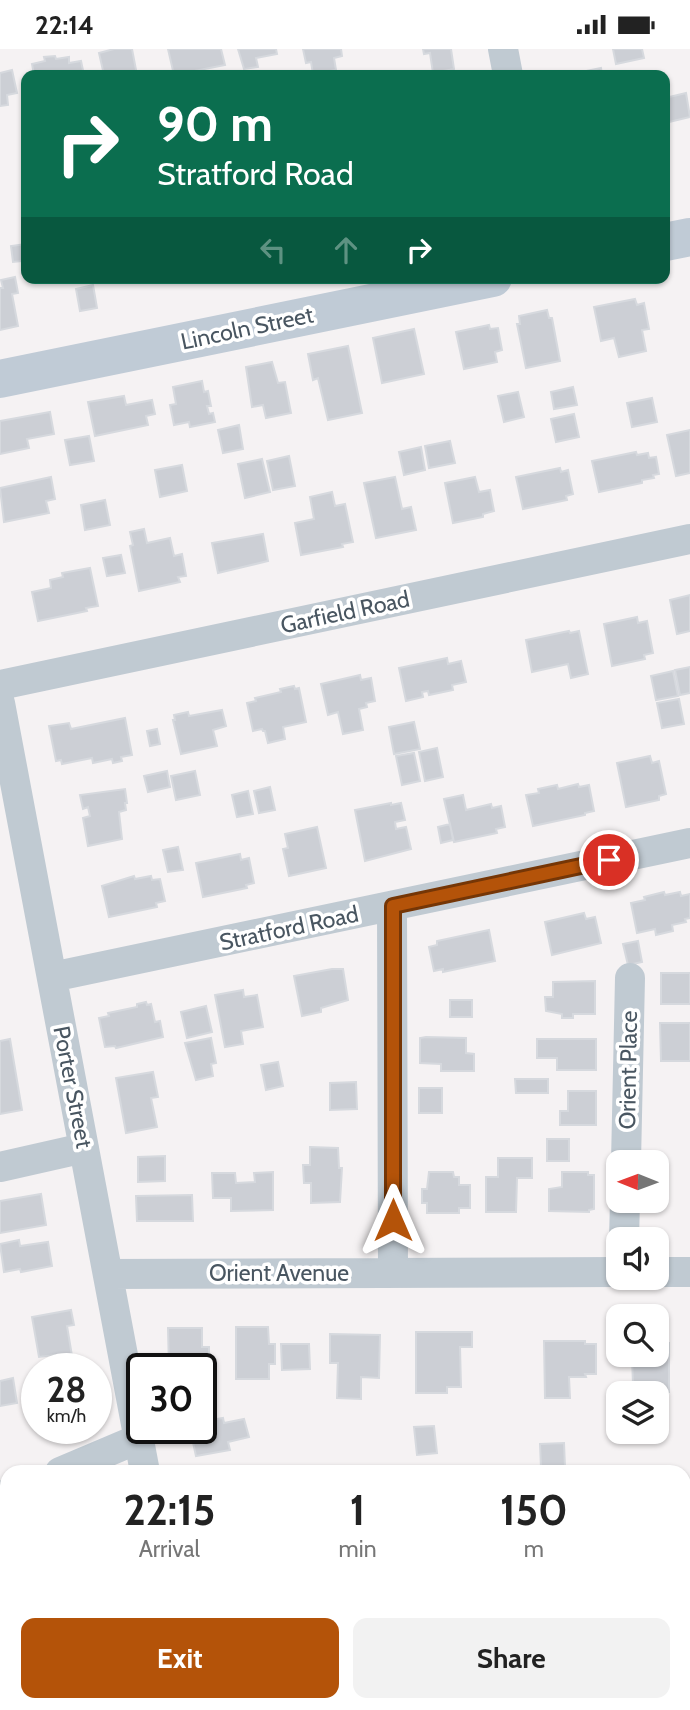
<!DOCTYPE html>
<html lang="en">
<head>
<meta charset="utf-8">
<style>
  body { margin:0; font-family:Cabin,sans-serif; background:#f2f2f2; color:#222; height:100vh; display:flex; flex-direction:column; font-size:26px; white-space:nowrap }
  * { box-sizing:border-box; margin:0 }
  p { font-size:23px; color:#767676 }
  .icon { flex:none; width:38px; height:38px; fill:none; stroke:currentColor; stroke-width:2; stroke-linecap:round; stroke-linejoin:round }
  .map { position:relative; flex:1; overflow:hidden }
  .sheet { position:absolute; left:0px; top:1416px; width:691px; height:247px; display:flex; flex-direction:column; background:#fff; border-radius:21px 21px 0 0; box-shadow:0 2px 5px #0004 }
  .sheet>* { flex:none }
  .hud { position:absolute; left:21px; top:21px; width:649px; height:214px; border-radius:14px; box-shadow:0 2px 5px #0004; background:#0b6e4f; color:#fff; overflow:hidden }
  .needle { width:46px; rotate:271deg }
  .buttons { position:absolute; left:606px; top:1101px; display:grid; gap:14px }
  .buttons a { display:grid; place-items:center; width:63px; height:63px; border-radius:14px; background:#fff; box-shadow:0 2px 5px #0004; font-size:35px }
  .speed { position:absolute; left:21px; top:1304px; display:flex; gap:14px; font-size:35px; font-weight:700; text-align:center }
  .speed>* { display:grid; place-content:center; width:91px; height:91px; border-radius:50%; background:#fff; box-shadow:0 2px 5px #0004; line-height:1 }
  .speed small { font-size:18px; font-weight:400 }
  .speed .limit { border:4px solid #111; border-radius:10px; background:#fff; color:#111 }
  .pin { position:absolute; display:grid; place-items:center; width:60px; height:60px; color:#fff; margin:-30px; border:4px solid #fff; border-radius:50%; box-shadow:0 2px 7px #0007 }
  .me { position:absolute; width:77px; margin:-38px; rotate:0deg; stroke-linejoin:round; filter:drop-shadow(0 0 5px #0008) }
  .turn { display:flex; align-items:center; gap:24px; height:147px; padding:0 21px; font-size:32px }
  .turn .icon { width:91px; height:91px; stroke-width:2.5 }
  .turn b { display:block; font-size:49px; line-height:60px }
  .lanes { display:flex; align-items:center; height:66px; padding:0 21px; background:#0003; justify-content:center; gap:35px; direction:ltr }
  .lanes .off { opacity:.35 }
  .eta { display:flex; justify-content:space-evenly; align-items:center; height:119px; text-align:center }
  .eta b { font-size:42px; font-weight:700; line-height:49px }
  .action { display:flex; gap:14px; margin-top:auto; padding:14px 21px }
  .action a { flex:1; height:80px; border-radius:14px; background:#b45309; color:#fff; font-size:28px; font-weight:700; line-height:80px; text-align:center }
  .action a+a { background:#f2f2f2; color:#222 }
  .status { display:flex; justify-content:space-between; align-items:center; height:49px; padding:0 35px; background:#fff; direction:ltr }
  .status svg { height:19px; fill:currentColor }
  .map>svg:first-child { display:block }
  .building { fill:#cccfd5; stroke:#d6d9de; stroke-width:2 }
  .lines { fill:none; stroke-linecap:round; stroke-linejoin:round }
  .lane { stroke:#c0cad2; stroke-width:14 }
  .street { stroke:#c0cad2; stroke-width:30 }
  .secondary { stroke:#c0cbd6; stroke-width:38 }
  .route-casing { stroke:#753606; stroke-width:18 }
  .route { stroke:#b45309; stroke-width:12 }
  .labels { text-anchor:middle; dominant-baseline:central; stroke-width:7; stroke-linejoin:round; paint-order:stroke }
  .street-label { font-size:23px; fill:#495661; stroke:#fff }
</style>
</head>
<body>
<div class="status"><b>22:14</b><svg viewBox="0 0 49 12"><path d="M0 12V9h3v3zM5 12V6h3v6zM10 12V3h3v9zM15 12V0h3v12zM26 1h20v11H26zM47 4h2v5h-2z"/></svg></div>
<div class="map">
<svg width="690" height="1661" viewBox="0 0 690 1661">
  <rect width="100%" height="100%" fill="#f5f2f3"/>
  <path class="building" d="M132,0L137,26H104L99,4L114,0Z
    M168,0H221L225,16L174,26Z
    M238,0H276L277,5L256,9L258,18L244,20Z
    M303,0H341L342,7L334,9L336,21L313,25L311,13L306,14Z
    M423,0H451L454,20L433,24L430,4L424,5Z
    M613,0H642L644,9L616,15Z
    M55,7L56,10L69,8V14L81,12L84,26H34L32,15L45,12L44,8Z
    M601,19L602,26H567Z
    M12,21L17,44L7,46L8,56L0,57V24Z
    M686,44L690,68L669,73L665,49Z
    M26,195V224H24L22,212L13,213L11,197Z
    M15,228L18,244L12,245L18,277L0,281V239H3L1,231Z
    M93,236L97,259L80,262L76,240Z
    M635,250L637,256L644,254L649,280L642,281L646,302L619,308L614,289L601,292L594,258Z
    M547,261L549,269H552L560,312L526,319L517,275H520L519,267Z
    M489,276L490,280L498,279L502,301L495,303L497,313L464,320L456,283Z
    M414,280L424,325L382,334L373,289Z
    M348,297L362,364L328,371L318,329L313,331L308,305Z
    M272,313L278,334L285,333L291,364L266,369L263,356L252,358L246,318Z
    M202,332L204,343L208,342L211,357H207L209,365L213,364L215,373L190,378L189,373L174,376L170,356L176,355L173,338Z
    M573,338L577,356L554,360L551,343Z
    M518,343L524,368L504,373L498,347Z
    M124,347L126,356L152,351L155,365L146,367L148,376L95,387L88,353Z
    M652,349L657,373L632,378L627,354Z
    M50,363L54,385L27,390L29,399L0,405V372Z
    M574,365L579,388L556,393L551,370Z
    M239,376L243,400L223,404L218,381Z
    M690,381V424L676,427L667,386Z
    M89,387L94,412L70,416L65,391Z
    M450,392L455,414L429,419L425,397Z
    M421,398L425,421L404,426L399,403Z
    M636,403L637,406L648,404L649,409L656,408L659,425L653,426L654,429L642,431V434L599,443L592,412Z
    M289,407L295,437L273,441L267,412Z
    M262,410L270,443L245,449L238,415Z
    M182,416L187,442L160,448L155,421Z
    M560,419L561,423L568,421L573,445L566,447L567,451L523,460L516,428Z
    M51,428L55,450L46,452L49,464L4,473L0,439Z
    M395,428L402,460L411,458L416,481L376,489L364,434Z
    M475,428L479,443L490,441L494,462L483,465V468L453,474L445,434Z
    M332,443L335,457L345,455L353,493L342,495L343,498L301,506L295,474L314,470L310,448Z
    M105,451L110,476L85,481L81,456Z
    M144,480L147,494L170,489L174,507L182,505L186,527L178,528L180,533L139,542L130,497L133,496L130,483Z
    M263,485L268,512L218,524L212,494Z
    M121,506L125,524L107,527L103,509Z
    M90,519L98,557L86,559L87,562L38,572L32,543L51,539L50,531L63,528L62,524Z
    M690,546V582L677,585L670,551Z
    M637,568L638,574L647,572L653,604L644,606L645,610L612,617L604,575Z
    M569,582L570,584L579,582L588,625L571,629L568,615L532,623L526,591Z
    M447,609L448,615L461,612L466,633L452,636L453,641L429,646L428,642L422,643L423,648L406,652L399,619Z
    M690,618V644L680,646L675,621Z
    M673,622L678,647L656,651L651,627Z
    M360,626L361,631L371,629L375,652L366,654L367,658L359,660L363,681L343,685L338,663L328,666L321,635Z
    M294,637L295,640L299,639L306,673L283,678L285,690L268,694L265,682H263L262,680L253,682L247,654L256,652L255,649L281,643L280,640Z
    M679,650L684,675L662,679L657,654Z
    M222,661L226,677L213,681L217,697L181,705L173,671H175L174,666L188,663L189,667Z
    M125,669L132,706L121,708L122,712L113,714L112,710L93,714L92,709L62,715L61,711L56,712L49,677L69,674L71,680Z
    M414,673L420,700L394,705L389,678Z
    M157,680L160,695L150,697L147,682Z
    M437,699L443,728L425,732L419,703Z
    M414,704L420,732L402,736L396,707Z
    M650,707L652,714L659,712L666,745L659,747V751L626,758L617,714Z
    M167,722L170,738L148,743L144,727Z
    M195,722L200,746L176,751L171,727Z
    M578,735L579,738L589,736L594,762L585,764V766L533,777L526,746L539,744L538,740L557,736L558,740Z
    M270,738L275,761L259,764L254,742Z
    M125,740L127,754H125L126,761L119,763L122,790L88,797L83,769L90,767L88,758L83,760L80,746Z
    M248,742L253,765L237,768L232,746Z
    M463,746L466,761L491,755L492,759L501,757L505,778L496,780L497,784L454,793L444,750Z
    M391,754V756L401,754L405,771L395,773L396,780L406,778L411,800L365,812L355,761Z
    M450,775L453,791L441,794L438,778Z
    M317,778L326,819L289,827L283,800L288,799L285,785Z
    M178,798L183,821L168,823L163,801Z
    M240,805L241,811L249,809L254,834L246,836L247,839L203,848L196,814Z
    M134,827L135,830L151,827L152,831L160,830L165,852L156,854L157,858L109,868L102,837Z
    M664,843L665,846L680,843L681,847L690,845V869L685,870L686,873L672,876L673,882L656,886L655,880L637,884L631,854L645,851L644,848Z
    M584,864L586,870L595,868L601,894L552,906L545,873Z
    M489,881L495,912L443,923V920L434,922L429,898L437,896V892Z
    M638,892L642,913L628,916L623,895Z
    M332,920H343L348,951L321,959V963L302,967L294,927Z
    M661,924H690V955H661Z
    M595,932V965H573V969H562V965L546,962L545,948H553V933Z
    M243,941L244,948L257,946L263,978L241,982L243,995L225,998L215,946Z
    M450,951H472V968H450Z
    M146,953L147,956L151,955L155,973L160,972L163,988L116,999L115,997L105,998L99,969L109,967L108,964L137,958V955Z
    M206,957L212,983L187,989L181,963Z
    M660,974H690V1012H661Z
    M426,988L466,989V1004L474,1005V1022H441V1015L420,1014V989Z
    M211,989L216,1014L211,1015L213,1027L196,1031L185,994Z
    M10,990L22,1061L0,1065V992Z
    M537,990H596V1021H557V1009H537Z
    M278,1013L283,1037L266,1041L261,1016Z
    M153,1023L158,1048L151,1049L157,1078L126,1084L116,1029Z
    M515,1030H548V1044H516Z
    M356,1033L357,1060L330,1061V1034Z
    M419,1039H442V1064H419Z
    M568,1042H596V1076H560V1062H568Z
    M547,1090H569V1112H547Z
    M310,1098L338,1099L339,1119H342L340,1153L311,1154V1134H304L303,1116H310Z
    M165,1107V1132L138,1133V1108Z
    M498,1109H532V1129H517L516,1163H486V1128H498Z
    M273,1123V1161L231,1162V1149H213L212,1124H235L236,1134L255,1133L254,1124Z
    M429,1123H453L454,1128H459V1136H470V1159H459V1164H427V1154H422V1140H427Z
    M562,1123H588V1126H594V1160L589,1161V1163L549,1162V1140L562,1138Z
    M41,1145L46,1176L0,1184V1152Z
    M192,1146L193,1172H137L136,1147Z
    M19,1191L20,1197L48,1193L52,1217L21,1223L20,1220L4,1223L0,1195Z
    M71,1261L74,1276L67,1277L72,1307L55,1310L54,1306L39,1308L32,1268Z
    M236,1278H268L269,1295H275V1315H269V1330H236Z
    M168,1279H202V1298H209V1317H202L203,1335L201,1320H169Z
    M416,1283H472V1298H460L461,1338H447V1344H416Z
    M330,1285L380,1286L379,1329L361,1328V1350L337,1349L338,1314H330Z
    M544,1292H585V1295H596V1325H585L586,1328H569L570,1349H545Z
    M656,1294H669V1343L648,1344V1335H633L632,1310H624V1306H656Z
    M281,1295H309L310,1320L282,1321Z
    M13,1329L17,1354L0,1357V1332Z
    M37,1342V1356L28,1358L25,1344Z
    M611,1357H618V1382H628V1385L610,1384Z
    M223,1369L224,1374L244,1370L249,1388L228,1393L230,1401L196,1407L190,1380L212,1376L211,1371Z
    M434,1377L437,1404L417,1406L414,1378Z
    M564,1394L565,1418L541,1419L540,1395Z
    M7,1585V1631L0,1633V1587Z
    M7,1642V1656H22L24,1661H0V1645Z"/>
  <g class="lines">
    <path class="lane" d="M488,1656L489,1661"/>
    <path class="street" d="M503,0L508,26
      M0,636L690,490
      M0,654L145,1423
      M392,857L393,1224
      M52,928L690,794
      M626,1113L630,929
      M0,1118L84,1099
      M624,1190L625,1152
      M656,1223H690
      M108,1225L618,1223
      M60,1423L138,1390
      M0,1448L7,1445
      M188,1656L189,1661"/>
    <path class="secondary" d="M665,193L690,188
      M0,330L493,229"/>
  </g>
  <g class="lines">
    <defs>
      <path id="route" d="M393,1171V857L609,811"/>
    </defs>
    <use href="#route" class="route-casing"/>
    <use href="#route" class="route"/>
  </g>
  <g class="labels">
    <g class="street-label">
      <text transform="translate(247 279) rotate(-12)">Lincoln Street</text>
      <text transform="translate(345 563) rotate(-12)">Garfield Road</text>
      <text transform="translate(289 879) rotate(-12)">Stratford Road</text>
      <text transform="translate(628 1021) rotate(-89)">Orient Place</text>
      <text transform="translate(73 1038) rotate(79)">Porter Street</text>
      <text x="279" y="1224">Orient Avenue</text>
    </g>
  </g>
</svg>
<div class="buttons">
<a><svg class="needle" viewBox="-14 -14 28 28"><path d="M0-13l5 13h-10z" fill="#e53935"/><path d="M0 13l5-13h-10z" fill="#767676"/></svg></a>
<a><svg class="icon" aria-label="sound" viewBox="0 0 24 24"><path d="M4 9h4l5-4v14l-5-4H4zM17 9q2 3 0 6"/></svg></a>
<a><svg class="icon" aria-label="search" viewBox="0 0 24 24"><circle cx="10" cy="10" r="6"/><path d="M15 15l6 6"/></svg></a>
<a><svg class="icon" aria-label="layers" viewBox="0 0 24 24"><path d="M12 4l9 5-9 5-9-5zM3 14l9 5 9-5"/></svg></a>
</div>
<div class="speed"><div>28<small>km/h</small></div><div class="limit">30</div></div>
<div class="pin" style="left:609px;top:811px;background:#d93025"><svg class="icon" aria-label="arrive" viewBox="0 0 24 24"><path d="M6 21V4h12l-3 4 3 4H6"/></svg></div>
<svg class="me" style="left:393px;top:1171px" viewBox="-20 -20 40 40"><path d="M0-17L14 15 0 8-14 15z" fill="#b45309" stroke="#fff" stroke-width="4"/></svg>
<div class="hud">
<div class="turn"><svg class="icon" aria-label="right" viewBox="0 0 24 24"><path d="M7 20v-9h11M14 6l5 5-5 5"/></svg><div><b>90 m</b>Stratford Road</div></div>
<div class="lanes"><svg class="icon off" aria-label="left" viewBox="0 0 24 24"><path d="M17 20v-9H6M10 6l-5 5 5 5"/></svg><svg class="icon off" aria-label="ahead" viewBox="0 0 24 24"><path d="M12 20V5M6 11l6-6 6 6"/></svg><svg class="icon" aria-label="right" viewBox="0 0 24 24"><path d="M7 20v-9h11M14 6l5 5-5 5"/></svg></div>
</div>
<section class="sheet">
<div class="eta">
<div><b>22:15</b><p>Arrival</p></div>
<div><b>1</b><p>min</p></div>
<div><b>150</b><p>m</p></div>
</div>
<div class="action"><a>Exit</a><a>Share</a></div>
</section>
</div>
</body>
</html>
